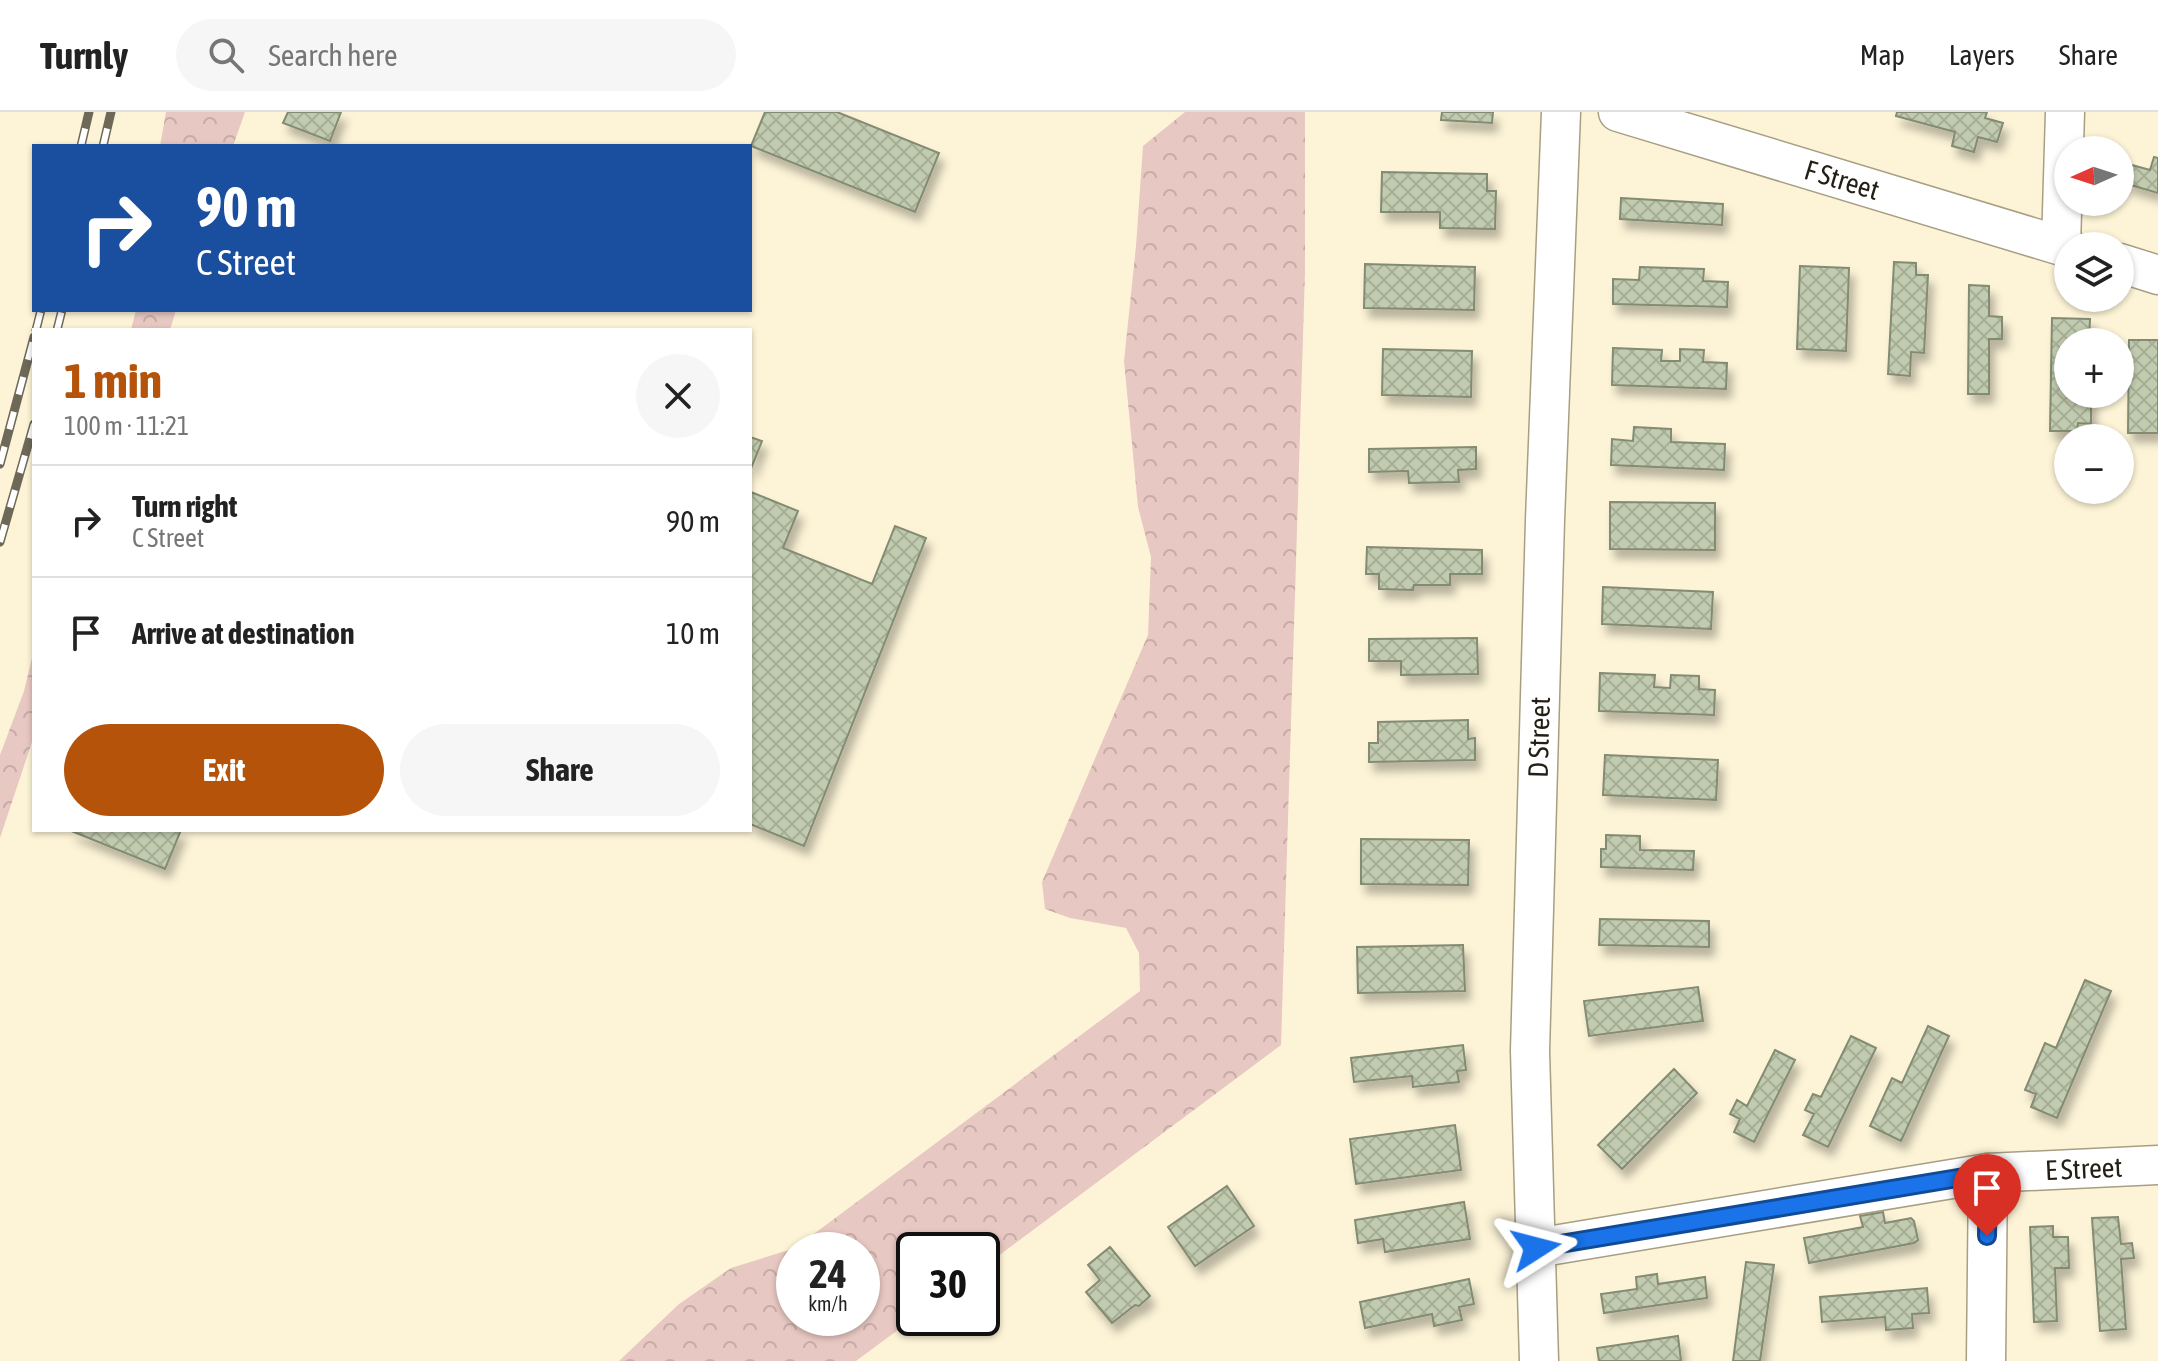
<!DOCTYPE html>
<html lang="en">
<head>
<meta charset="utf-8">
<style>
  body { margin:0; font-family:"Asap Condensed",sans-serif; background:#f6f6f6; color:#222; height:100vh; display:flex; flex-direction:column; font-size:30px; white-space:nowrap }
  * { box-sizing:border-box; margin:0 }
  p { font-size:26px; color:#767676 }
  .icon { flex:none; width:44px; height:44px; fill:none; stroke:currentColor; stroke-width:2; stroke-linecap:round; stroke-linejoin:round }
  .map { position:relative; flex:1; overflow:hidden }
  .details { position:absolute; left:32px; top:216px; width:720px; height:504px; display:flex; flex-direction:column; background:#fff; border-radius:0px; box-shadow:0 2px 6px #0004 }
  .details>* { flex:none }
  .guide { position:absolute; left:32px; top:32px; width:720px; height:168px; border-radius:0px; box-shadow:0 2px 6px #0004; background:#1a4fa0; color:#fff; overflow:hidden }
  .needle { width:52px; rotate:267deg }
  .fabs { position:absolute; left:2054px; top:24px; display:grid; gap:16px }
  .fabs a { display:grid; place-items:center; width:80px; height:80px; border-radius:50%; background:#fff; box-shadow:0 2px 6px #0004; font-size:40px }
  .speed { position:absolute; left:776px; top:1120px; display:flex; gap:16px; font-size:40px; font-weight:700; text-align:center }
  .speed>* { display:grid; place-content:center; width:104px; height:104px; border-radius:50%; background:#fff; box-shadow:0 2px 6px #0004; line-height:1 }
  .speed small { font-size:20px; font-weight:400 }
  .speed .limit { border:4px solid #111; border-radius:12px; background:#fff; color:#111 }
  .pin { position:absolute; display:grid; place-items:center; width:68px; height:68px; color:#fff; margin:-82px -34px; border-radius:50% 50% 50% 0; rotate:-45deg; box-shadow:0 0 8px #0007 }
  .pin .icon { rotate:45deg }
  .me { position:absolute; width:88px; margin:-44px; rotate:81deg; stroke-linejoin:round; filter:drop-shadow(0 0 6px #0008) }
  .turn { display:flex; align-items:center; gap:28px; height:168px; padding:0 32px; font-size:36px }
  .turn .icon { width:104px; height:104px; stroke-width:2.5 }
  .turn b { display:block; font-size:56px; line-height:68px }
  .round { display:grid; place-items:center; flex:none; width:84px; height:84px; border-radius:42px; background:#f6f6f6 }
  .head { display:flex; align-items:center; justify-content:space-between; height:136px; padding:0 32px }
  h1 { font-size:48px; font-weight:700; line-height:60px; color:#b45309 }
  .primary-button { display:flex; gap:16px; margin-top:auto; padding:16px 32px }
  .primary-button a { flex:1; height:92px; border-radius:48px; background:#b45309; color:#fff; font-size:32px; font-weight:700; line-height:92px; text-align:center }
  .primary-button a+a { background:#f6f6f6; color:#222 }
  ul { padding:0; list-style:none }
  li { display:flex; align-items:center; gap:24px; height:112px; padding:0 32px; border-top:2px solid #e0e0e0 }
  li div { flex:1 }
  li b { display:block; font-size:30px }
  li em { font-style:normal }
  header { display:flex; align-items:center; gap:48px; box-sizing:border-box; height:112px; padding:0 40px; background:#fff; border-bottom:2px solid #e0e0e0 }
  header strong { font-size:38px }
  nav { display:flex; gap:44px; margin-inline-start:auto; font-size:28px }
  .search { width:560px; height:72px; background:#f6f6f6; display:flex; align-items:center; gap:20px; box-sizing:border-box; padding:0 28px; border-radius:44px; color:#767676; font-size:30px }
  .map>svg:first-child { display:block }
  .forest { fill:url(#forest-crowns); fill-rule:evenodd }
  .building { fill:url(#building-cross-hatch); stroke:#838c72; stroke-width:2; filter:url(#shadow) }
  .lines { fill:none; stroke-linecap:round; stroke-linejoin:round }
  .minor-casing { stroke:#a79f83; stroke-width:41 }
  .minor { stroke:#fff; stroke-width:38 }
  .rail-casing { stroke:#6e6858; stroke-width:9 }
  .rail { stroke:#fff; stroke-width:6; stroke-dasharray:18; stroke-linecap:butt }
  .route-casing { stroke:#114b97; stroke-width:20 }
  .route { stroke:#1a73e8; stroke-width:14 }
  .labels { text-anchor:middle; dominant-baseline:central; stroke-width:8; stroke-linejoin:round; paint-order:stroke }
  .street-label { font-size:28px; fill:#231f15; stroke:#fff }
</style>
</head>
<body>
<header>
<strong>Turnly</strong>
<div class="search"><svg class="icon" aria-label="search" viewBox="0 0 24 24"><circle cx="10" cy="10" r="6"/><path d="M15 15l6 6"/></svg>Search here</div>
<nav><a>Map</a><a>Layers</a><a>Share</a></nav>
</header>
<div class="map">
<svg width="2158" height="1249" viewBox="0 0 2158 1249">
  <defs>
    <pattern id="forest-crowns" width="20" height="18" patternUnits="userSpaceOnUse" patternTransform="scale(2)"><rect width="20" height="18" fill="#e8c8c2"/><path d="M2 6a3 3 0 1 1 6 0M12 15a3 3 0 1 1 6 0" fill="none" stroke="#c7aba6"/></pattern>
    <pattern id="building-cross-hatch" width="8" height="8" patternUnits="userSpaceOnUse" patternTransform="scale(2)"><rect width="8" height="8" fill="#c1cbaf"/><path d="M0 0l8 8M0 8l8-8" fill="none" stroke="#a6ae96"/></pattern>
    <filter id="shadow"><feDropShadow dx="5" dy="9" stdDeviation="4" flood-color="#0004"/></filter>
  </defs>
  <rect width="100%" height="100%" fill="#fdf4d7"/>
  <path class="forest" d="M166,0H245L233,34H160Z
    M1185,0H1305V160L1281,933L982,1156V1138H914V1206L856,1249H619L679,1192L731,1156L795,1136L1140,879L1139,841L1126,816L1070,806L1045,797L1042,770L1148,523L1151,445L1138,395L1124,249L1136,134L1143,34ZM794,1138H862V1206H794Z
    M136,198H176L170,218H131Z
    M34,538V624L0,726V643L24,579Z"/>
  <path class="building" d="M288,0H341L330,29L283,11Z
    M765,0H837L939,41L915,100L751,34Z
    M1442,0H1493L1492,11L1441,8Z
    M1897,0H1987L1985,6L2003,11L1997,30L1978,25L1974,40L1952,34L1955,20L1896,4Z
    M2154,45L2158,46V81L2127,72L2132,53L2150,58Z
    M1382,60L1487,62V79H1496L1495,117L1440,116V100H1381Z
    M1621,86L1723,92L1722,113L1620,107Z
    M1894,150L1916,151V163H1928L1924,241L1911,240L1910,264L1888,262Z
    M1365,152L1475,155L1474,198L1364,196Z
    M1800,154L1849,156L1846,239L1797,237Z
    M1640,155L1704,157L1703,169L1728,170L1727,195L1613,192V167L1639,168Z
    M1969,173L1989,174V204L2002,205V227H1989V282H1968Z
    M2052,206L2090,207L2089,230H2068V282H2077V285H2091V312L2078,311L2077,319H2050Z
    M2129,228H2158V321H2128Z
    M1613,236L1662,238L1661,249H1680V237L1704,238L1703,250L1727,251L1726,277L1612,273Z
    M1383,237L1472,239L1471,285L1382,283Z
    M1634,315L1671,317V330L1725,332L1724,358L1611,353L1612,327L1633,329Z
    M750,325L762,329L750,359Z
    M1476,335V357L1458,358L1459,370L1409,371L1408,359L1369,360V337Z
    M751,380L798,399L783,436L872,472L895,414L926,426L804,734L750,712Z
    M1610,390L1715,391V438L1610,437Z
    M1367,435L1482,438V462H1450V473H1414L1413,478L1379,477V462H1366Z
    M1603,475L1713,480L1711,517L1602,512Z
    M1477,526L1478,562L1401,563V549H1369V527Z
    M1600,561L1655,563L1654,575L1670,576L1671,563L1699,564V577L1715,578L1714,603L1599,599Z
    M1468,608V627L1475,626V648L1369,650V631H1378V610Z
    M1605,643L1718,648L1716,688L1603,683Z
    M69,718H181L165,757Z
    M1606,723L1640,724V738L1694,739L1693,758L1601,755V737H1606Z
    M1361,727L1469,728L1468,773L1361,772Z
    M1600,807L1709,809V835L1599,833Z
    M1463,833L1465,879L1358,881L1357,835Z
    M2085,868L2111,879L2057,1006L2031,995L2036,982L2025,978L2045,931L2056,936Z
    M1698,875L1703,909L1589,924L1584,889Z
    M1928,914L1949,924L1901,1029L1870,1014L1892,966L1902,971Z
    M1851,924L1876,936L1828,1035L1803,1023L1814,1002L1805,998L1813,982L1821,985Z
    M1463,933L1466,958L1457,959L1459,970L1413,975L1412,964L1354,970L1351,946Z
    M1775,938L1795,948L1754,1030L1734,1020L1740,1007L1730,1002L1737,988L1747,994Z
    M1674,957L1697,981L1622,1057L1598,1033Z
    M1455,1013L1461,1058L1356,1072L1350,1027Z
    M1227,1074L1254,1114L1195,1154L1168,1115Z
    M1464,1090L1470,1127L1385,1140L1383,1127L1358,1131L1355,1108Z
    M1883,1100L1885,1111L1911,1106L1914,1109L1918,1128L1914,1131L1809,1151L1804,1126L1863,1115L1860,1104Z
    M2118,1105L2121,1132L2132,1131L2134,1146L2121,1147L2126,1217L2100,1219L2092,1106Z
    M2053,1114V1125H2068L2069,1156H2055L2057,1209L2034,1210L2030,1115Z
    M1110,1135L1150,1184L1139,1194L1135,1193L1112,1211L1086,1180L1100,1168L1088,1153Z
    M1746,1150L1774,1153L1760,1249H1733Z
    M1657,1162L1658,1172L1705,1165L1707,1186L1604,1201L1601,1182L1637,1177L1636,1165Z
    M1469,1167L1474,1192L1459,1195L1462,1208L1434,1214L1432,1202L1365,1216L1360,1190Z
    M1927,1176L1929,1201L1912,1202L1913,1216L1886,1218L1885,1205L1822,1210L1820,1185Z
    M1678,1224L1681,1249H1599L1597,1236Z"/>
  <g class="lines">
    <defs>
      <g id="minor">
        <path id="s1" d="M1618,0L2068,136"/>
        <path d="M2061,133L2065,0"/>
        <path d="M2120,151L2158,163"/>
        <path id="s2" d="M1536,1136L1988,1061L2158,1053"/>
        <path id="s3" d="M1539,1249L1530,939L1545,408L1561,0"/>
        <path d="M1986,1249L1988,1061"/>
      </g>
    </defs>
    <use href="#minor" class="minor-casing"/>
    <use href="#minor" class="minor"/>
    <defs>
      <path id="rail" d="M81,34L89,0
        M103,34L111,0
        M36,218L41,198
        M57,218L62,198
        M0,352L34,225
        M0,430L34,312"/>
    </defs>
    <use href="#rail" class="rail-casing"/>
    <use href="#rail" class="rail"/>
  </g>
  <g class="lines">
    <defs>
      <path id="route" d="M1536,1136L1988,1061L1987,1124"/>
    </defs>
    <use href="#route" class="route-casing"/>
    <use href="#route" class="route"/>
  </g>
  <g class="labels">
    <g class="street-label">
      <text stroke="none"><textPath href="#s1" startOffset="234">F Street</textPath></text>
      <text stroke="none"><textPath href="#s3" startOffset="624">D Street</textPath></text>
      <text stroke="none"><textPath href="#s2" startOffset="554">E Street</textPath></text>
    </g>
  </g>
</svg>
<div class="fabs">
<a><svg class="needle" viewBox="-14 -14 28 28"><path d="M0-13l5 13h-10z" fill="#e53935"/><path d="M0 13l5-13h-10z" fill="#767676"/></svg></a>
<a><svg class="icon" aria-label="layers" viewBox="0 0 24 24"><path d="M12 4l9 5-9 5-9-5zM3 14l9 5 9-5"/></svg></a>
<a>+</a>
<a>−</a>
</div>
<div class="speed"><div>24<small>km/h</small></div><div class="limit">30</div></div>
<div class="pin" style="left:1987px;top:1124px;background:#d93025"><svg class="icon" aria-label="arrive" viewBox="0 0 24 24"><path d="M6 21V4h12l-3 4 3 4H6"/></svg></div>
<svg class="me" style="left:1536px;top:1136px" viewBox="-20 -20 40 40"><path d="M0-17L14 15 0 8-14 15z" fill="#1a73e8" stroke="#fff" stroke-width="4"/></svg>
<div class="guide">
<div class="turn"><svg class="icon" aria-label="right" viewBox="0 0 24 24"><path d="M7 20v-9h11M14 6l5 5-5 5"/></svg><div><b>90 m</b>C Street</div></div>
</div>
<section class="details">
<div class="head"><div><h1>1 min</h1><p>100 m · 11:21</p></div><a class="round"><svg class="icon" aria-label="close" viewBox="0 0 24 24"><path d="M6 6l12 12M18 6L6 18"/></svg></a></div>
<ul>
<li><svg class="icon" aria-label="right" viewBox="0 0 24 24"><path d="M7 20v-9h11M14 6l5 5-5 5"/></svg><div><b>Turn right</b><p>C Street</p></div><em>90 m</em></li>
<li><svg class="icon" aria-label="arrive" viewBox="0 0 24 24"><path d="M6 21V4h12l-3 4 3 4H6"/></svg><div><b>Arrive at destination</b></div><em>10 m</em></li>
</ul>
<div class="primary-button"><a>Exit</a><a>Share</a></div>
</section>
</div>
</body>
</html>
